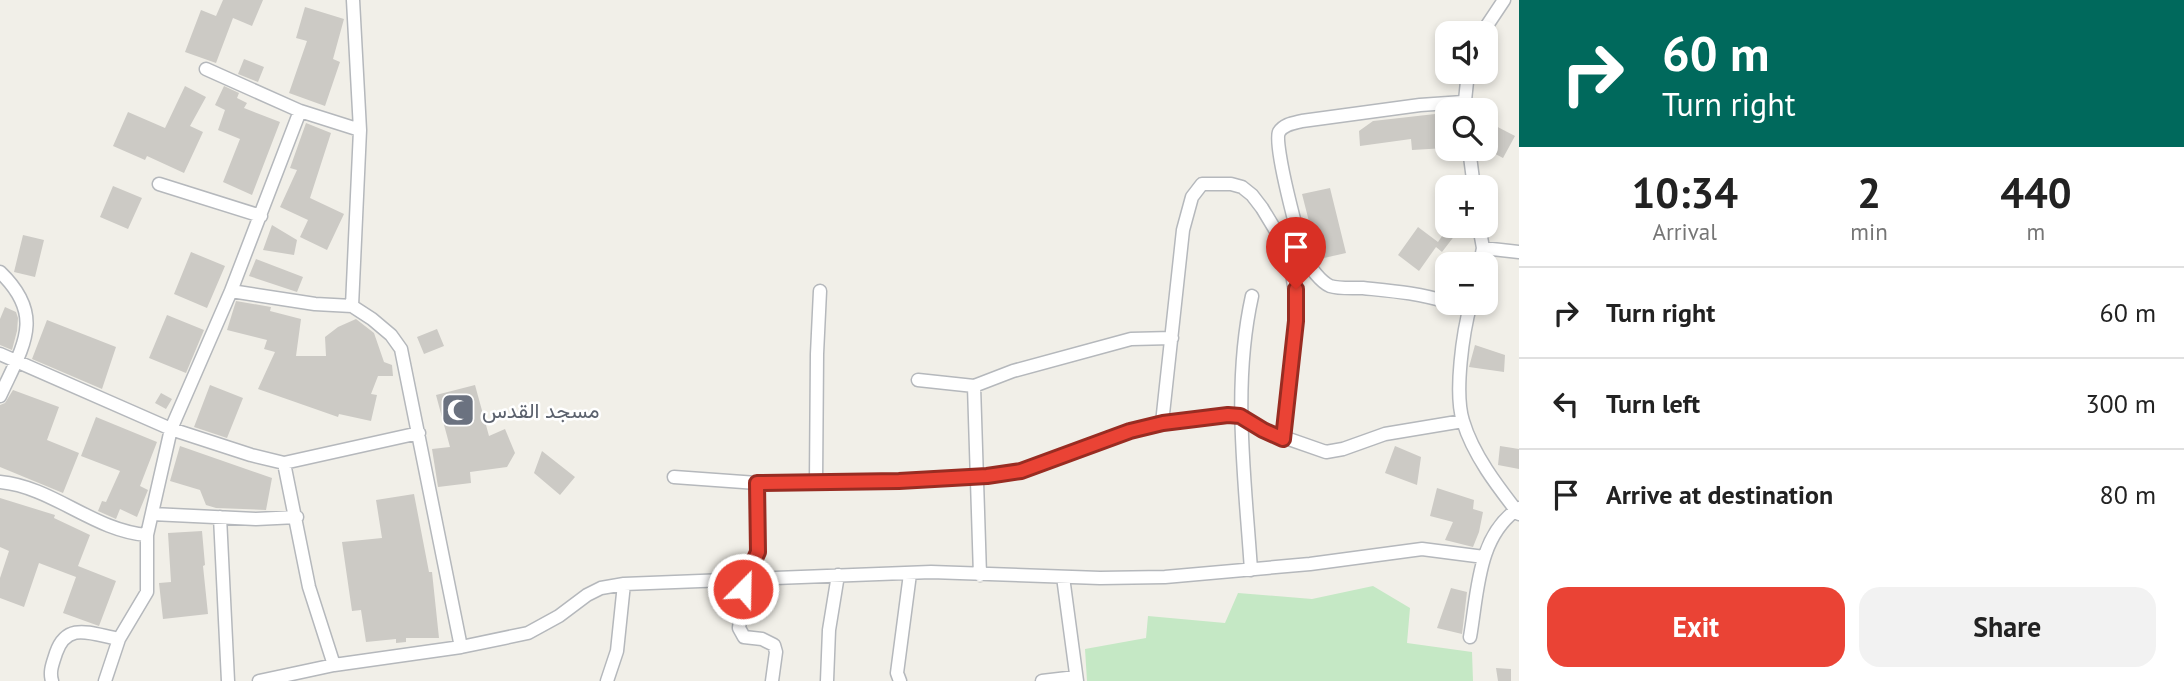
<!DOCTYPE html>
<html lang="en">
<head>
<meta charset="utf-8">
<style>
  body { margin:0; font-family:"PT Sans",Vazirmatn,sans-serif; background:#f2f2f2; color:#222; height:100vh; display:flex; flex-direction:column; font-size:26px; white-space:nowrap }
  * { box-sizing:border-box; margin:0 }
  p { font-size:23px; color:#767676 }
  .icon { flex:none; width:38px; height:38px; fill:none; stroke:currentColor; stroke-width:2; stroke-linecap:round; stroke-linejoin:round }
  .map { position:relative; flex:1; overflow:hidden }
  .drawer { display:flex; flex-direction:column; background:#fff; width:665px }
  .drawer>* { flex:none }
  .banner { background:#00695c; color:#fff; overflow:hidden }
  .buttons { position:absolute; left:1435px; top:21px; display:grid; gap:14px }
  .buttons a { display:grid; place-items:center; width:63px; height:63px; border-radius:14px; background:#fff; box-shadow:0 4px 10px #0003; font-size:35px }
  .pin { position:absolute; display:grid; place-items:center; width:60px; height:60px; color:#fff; margin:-72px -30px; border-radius:50% 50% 50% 0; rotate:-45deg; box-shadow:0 0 7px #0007 }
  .pin .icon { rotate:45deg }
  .me { position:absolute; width:77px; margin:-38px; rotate:23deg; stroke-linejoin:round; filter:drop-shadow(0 0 5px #0008) }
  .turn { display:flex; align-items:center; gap:24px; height:147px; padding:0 28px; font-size:32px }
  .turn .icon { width:91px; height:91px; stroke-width:2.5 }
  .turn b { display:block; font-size:49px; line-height:60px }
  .eta { display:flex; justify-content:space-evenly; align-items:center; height:119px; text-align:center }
  .eta b { font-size:42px; font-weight:700; line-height:49px }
  .button { display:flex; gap:14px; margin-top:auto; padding:14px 28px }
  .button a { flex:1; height:80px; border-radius:21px; background:#ea4335; color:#fff; font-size:28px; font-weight:700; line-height:80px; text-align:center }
  .button a+a { background:#f2f2f2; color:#222 }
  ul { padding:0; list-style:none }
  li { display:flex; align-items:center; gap:21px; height:91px; padding:0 28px; border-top:2px solid #e0e0e0 }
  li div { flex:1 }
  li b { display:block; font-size:26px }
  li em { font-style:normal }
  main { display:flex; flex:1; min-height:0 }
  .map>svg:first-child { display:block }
  .green { fill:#c5e8c5 }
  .building { fill:#cccac5 }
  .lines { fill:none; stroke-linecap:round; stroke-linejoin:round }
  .minor-casing { stroke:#b5b8bc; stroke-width:15 }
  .minor { stroke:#fff; stroke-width:12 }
  .route-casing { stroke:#982c22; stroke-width:18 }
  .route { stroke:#ea4335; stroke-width:12 }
  .labels { text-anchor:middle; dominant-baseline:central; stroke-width:5; stroke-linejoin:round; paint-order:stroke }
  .worship-label { font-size:21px; fill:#5b616d; stroke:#fff; text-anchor:start }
</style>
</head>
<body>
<main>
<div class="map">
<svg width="1519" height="681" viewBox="0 0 1519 681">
  <rect width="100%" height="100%" fill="#f1efe8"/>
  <path class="green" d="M1373,586L1410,608L1407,643L1472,652L1473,681H1087L1085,649L1146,638L1148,616L1225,623L1238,593L1312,599Z"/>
  <path class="building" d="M223,0H263L252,26L233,18L216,63L185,52L201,10L216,16Z
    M305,7L344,19L333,59L340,62L325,106L289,93L307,41L296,38Z
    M244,59L264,67L258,82L238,74Z
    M185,86L206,97L190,126L203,132L184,173L147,156L145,160L113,146L128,112L165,128Z
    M224,86L239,93L237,98L247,103L244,108L280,122L252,195L223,182L240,139L218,130L225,110L215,105Z
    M1444,113L1446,148L1412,150L1411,139L1360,146L1359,131L1373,121Z
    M306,123L331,133L310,198L344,214L327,250L300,237L308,220L280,207L297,170L290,168Z
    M1490,123L1515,136L1503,158L1486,149V131Z
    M1456,177L1458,186L1439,190L1438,180Z
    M113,186L142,198L128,229L100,217Z
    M1330,188L1346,253L1324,258L1316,249L1302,194Z
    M272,225L297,240L294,255L263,250Z
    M1449,226H1462L1442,252L1436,247L1419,271L1398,255L1418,227L1438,242Z
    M23,235L44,240L35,277L14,272Z
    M191,252L225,266L207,308L174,294Z
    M256,259L303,277L297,292L249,276Z
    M236,301L271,307L270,311L301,319L296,356H326L325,337L338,327L356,319L374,333L384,362L392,365L393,376H378L371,394L377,395L371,421L339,414L338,417L258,389L275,352L264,349L267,340L227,330Z
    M5,307L16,312L18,318L17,331L12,350L0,345V319Z
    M167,315L204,330L186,373L149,358Z
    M47,320L116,347L102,389L32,359Z
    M437,329L444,346L424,354L417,337Z
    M1475,345L1505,355L1504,372L1469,367Z
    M210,385L243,398L227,438L194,427Z
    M475,385L489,436L505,429L515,453L507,467L470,472L471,483L438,487L432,449L450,447L436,395Z
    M13,390L59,407L47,440L79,453L63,493L0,467V405L5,403Z
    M161,393L172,399L166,409L155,403Z
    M96,417L157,442L140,486L148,490L137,517L120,509L116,519L98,511L102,501L106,502L120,471L81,456Z
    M180,446L272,478L266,510L216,508L206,505L200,490L170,481Z
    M1395,446L1421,457L1417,485L1385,473Z
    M1500,446L1519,449V469L1498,465Z
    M542,451L575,477L560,495L534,473Z
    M1437,488L1474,500L1473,509L1483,512L1479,532L1473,547L1445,540L1453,522L1430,516Z
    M414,494L429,572H432L439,638H406V642L396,643V639L366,642L361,610L352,611L342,542L382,538L376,500Z
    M0,498L55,515L54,518L90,535L78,566L116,581L99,626L63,613L76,577L39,563L24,607L0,598V578L9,551L0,547Z
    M202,531L205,565L203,566L208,614L163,619L159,583L171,582L168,533Z
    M1451,588L1467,592L1462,634L1437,628Z
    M1496,668L1511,669V681H1498Z"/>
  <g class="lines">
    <defs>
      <path id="minor" d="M353,0L360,130
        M1482,33L1504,0
        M206,69L300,111L360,130L352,306
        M1464,110L1468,72
        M1469,149L1474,187
        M159,184L261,216
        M1479,226L1483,248L1480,264
        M1483,248L1519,252
        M0,272C46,316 23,346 0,396
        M231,291L315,304L352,306L372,319L391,335L401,349L461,647
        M1447,302C1419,293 1392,291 1363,288C1353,288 1339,289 1330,286C1321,282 1309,267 1306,258C1299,242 1273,144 1279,132C1284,124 1294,123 1302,121L1420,105L1463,102
        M1471,303C1463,331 1454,393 1463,421C1473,455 1498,487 1519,514
        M0,354L171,429L251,455L284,463L419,433
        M918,380L974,386L1013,371L1131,339L1172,338
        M974,386L980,575
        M1162,423L1183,230L1192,197L1202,184H1231L1242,187L1252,195L1262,208L1282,241L1291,267L1297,305L1283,439
        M284,463L309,587L334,665
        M674,477L757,483L899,481L987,476L1032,468L1130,431L1162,423L1228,415L1240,416L1263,430L1326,452L1343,449L1385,434L1463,421
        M0,482C53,487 94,531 147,535
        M816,482L817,354L820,291
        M757,483L758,552L752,569L745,580L739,628L744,637L762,639L774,645L776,652L772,681
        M152,514L256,519L297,517
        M220,517L228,681
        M1251,570C1245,479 1232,386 1252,296
        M1063,577L1077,681
        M1470,637C1478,592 1477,536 1519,508
        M52,681C49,671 53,663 56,653C67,621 91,634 119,639
        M105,681L119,639L147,592V535L171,429L231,291L300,111
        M259,681L334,665L461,647L528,633L559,616L587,595L601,588L624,584L931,572L1100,578L1165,577L1310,564L1422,549L1484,557
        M607,681L617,651L624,584
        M827,681L829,630L838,575
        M900,681L897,673L910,574
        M1042,681L1076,677"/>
    </defs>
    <use href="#minor" class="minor-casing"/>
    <use href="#minor" class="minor"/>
  </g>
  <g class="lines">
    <defs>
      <path id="route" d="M743,589L745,580L758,552L757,483L899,481L987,476L1021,471L1130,431L1163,423L1228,415L1240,416L1263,430L1283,439L1296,321V289"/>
    </defs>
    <use href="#route" class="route-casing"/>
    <use href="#route" class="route"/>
  </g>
  <defs>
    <symbol id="mosque-square" viewBox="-11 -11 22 22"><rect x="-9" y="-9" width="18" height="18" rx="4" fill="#6b7280" stroke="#fff"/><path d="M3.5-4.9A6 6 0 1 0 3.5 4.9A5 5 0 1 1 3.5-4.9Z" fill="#fff"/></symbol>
  </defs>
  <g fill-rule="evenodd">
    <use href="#mosque-square" x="439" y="391" width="38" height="38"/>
  </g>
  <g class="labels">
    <g class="worship-label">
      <text x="482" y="410">مسجد القدس</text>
    </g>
  </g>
</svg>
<div class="buttons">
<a><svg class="icon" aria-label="sound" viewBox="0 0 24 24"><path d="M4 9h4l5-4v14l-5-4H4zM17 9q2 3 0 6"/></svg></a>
<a><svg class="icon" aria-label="search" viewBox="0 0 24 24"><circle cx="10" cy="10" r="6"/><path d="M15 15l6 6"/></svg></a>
<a>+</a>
<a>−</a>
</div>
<div class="pin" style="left:1296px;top:289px;background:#d93025"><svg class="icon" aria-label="arrive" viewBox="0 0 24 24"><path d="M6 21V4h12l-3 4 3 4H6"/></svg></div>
<svg class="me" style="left:743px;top:589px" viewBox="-20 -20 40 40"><circle r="17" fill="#ea4335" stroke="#fff" stroke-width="3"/><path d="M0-11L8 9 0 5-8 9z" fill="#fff"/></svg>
</div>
<section class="drawer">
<div class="banner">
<div class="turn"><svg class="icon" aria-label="right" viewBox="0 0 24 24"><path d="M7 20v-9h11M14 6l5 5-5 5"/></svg><div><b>60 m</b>Turn right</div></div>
</div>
<div class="eta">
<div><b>10:34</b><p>Arrival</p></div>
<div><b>2</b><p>min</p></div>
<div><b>440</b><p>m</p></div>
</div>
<ul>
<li><svg class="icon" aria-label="right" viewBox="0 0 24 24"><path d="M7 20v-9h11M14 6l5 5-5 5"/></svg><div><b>Turn right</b></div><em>60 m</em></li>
<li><svg class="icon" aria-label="left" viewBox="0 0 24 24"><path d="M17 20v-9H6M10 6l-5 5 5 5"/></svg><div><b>Turn left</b></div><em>300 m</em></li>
<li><svg class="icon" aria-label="arrive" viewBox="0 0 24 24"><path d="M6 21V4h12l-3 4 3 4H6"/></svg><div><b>Arrive at destination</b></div><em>80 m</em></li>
</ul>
<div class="button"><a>Exit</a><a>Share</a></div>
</section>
</main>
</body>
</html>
